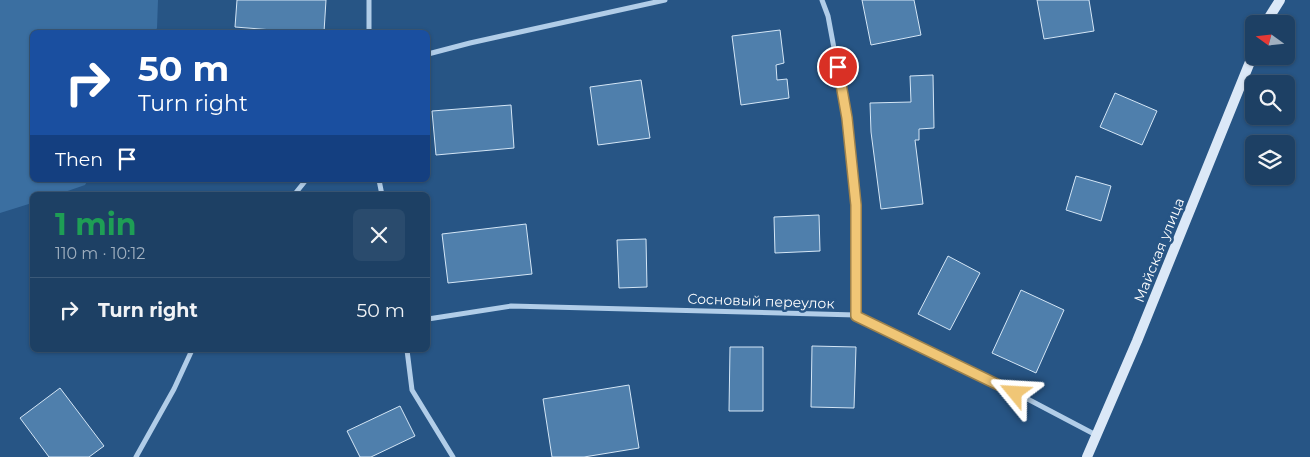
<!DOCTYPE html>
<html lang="en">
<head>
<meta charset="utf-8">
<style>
  body { margin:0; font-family:Montserrat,sans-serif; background:#2a4b6d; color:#f1f3f6; height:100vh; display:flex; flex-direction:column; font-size:19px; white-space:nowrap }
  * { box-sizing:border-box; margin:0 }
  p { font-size:16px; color:#a0afbf }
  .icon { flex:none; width:28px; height:28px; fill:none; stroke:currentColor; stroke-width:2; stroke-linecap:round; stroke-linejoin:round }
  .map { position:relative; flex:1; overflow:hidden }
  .details { position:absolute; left:30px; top:192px; width:400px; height:160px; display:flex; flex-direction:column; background:#1d4064; border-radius:8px; box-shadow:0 1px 4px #0004,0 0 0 1px #3b5978 }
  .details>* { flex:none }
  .guide { position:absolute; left:30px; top:30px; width:400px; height:152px; border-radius:8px; box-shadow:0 1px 4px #0004,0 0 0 1px #3b5978; background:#1a4fa0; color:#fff; overflow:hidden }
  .needle { width:32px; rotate:285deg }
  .controls { position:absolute; left:1245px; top:15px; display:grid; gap:10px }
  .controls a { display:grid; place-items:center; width:50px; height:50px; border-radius:8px; background:#1d4064; box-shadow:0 1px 4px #0004,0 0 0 1px #3b5978; font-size:25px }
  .pin { position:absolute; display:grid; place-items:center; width:42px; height:42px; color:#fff; margin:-21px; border:2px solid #fff; border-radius:50%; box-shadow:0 1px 5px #0007 }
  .me { position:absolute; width:55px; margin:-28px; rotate:297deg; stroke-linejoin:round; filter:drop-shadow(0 0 4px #0008) }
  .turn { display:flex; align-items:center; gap:18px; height:105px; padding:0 25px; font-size:22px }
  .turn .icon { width:65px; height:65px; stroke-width:2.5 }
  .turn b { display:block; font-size:35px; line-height:42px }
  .then { display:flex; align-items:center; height:48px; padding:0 25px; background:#0003; gap:10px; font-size:19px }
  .round { display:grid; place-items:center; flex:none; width:52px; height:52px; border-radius:8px; background:#2a4b6d }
  .summary { display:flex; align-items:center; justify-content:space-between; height:85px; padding:0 25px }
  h1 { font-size:30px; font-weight:700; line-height:38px; color:#1e9e55 }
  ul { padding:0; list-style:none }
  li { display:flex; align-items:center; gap:15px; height:65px; padding:0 25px; border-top:1px solid #3b5978 }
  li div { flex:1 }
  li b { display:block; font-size:19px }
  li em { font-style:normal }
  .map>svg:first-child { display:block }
  .green { fill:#3b6fa1 }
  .building { fill:#4f7fac; stroke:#d4e6f6 }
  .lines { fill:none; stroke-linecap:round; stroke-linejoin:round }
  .street { stroke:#b1cde8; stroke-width:5 }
  .secondary { stroke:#dbe8f7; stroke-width:10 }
  .route-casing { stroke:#9c814d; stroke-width:12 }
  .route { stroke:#f0c676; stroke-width:9 }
  .labels { text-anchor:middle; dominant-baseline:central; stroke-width:5; stroke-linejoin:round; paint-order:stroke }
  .street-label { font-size:14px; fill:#fff; stroke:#275585 }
</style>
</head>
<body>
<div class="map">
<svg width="1310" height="457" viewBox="0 0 1310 457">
  <rect width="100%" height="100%" fill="#275585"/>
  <path class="green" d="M0,0H158L157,28L155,32H32V180H88L85,185L56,195H32V203L0,213Z"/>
  <path class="building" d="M237,0H326L324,32H298L235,27Z
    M862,0H914L921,35L871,45Z
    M1037,0H1089L1094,31L1044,39Z
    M780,30L784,63L776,65L777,80L787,79L789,98L741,105L732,36Z
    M933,75L934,128L919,129V140H915L923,204L881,209L871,132L870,103L911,102L910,76Z
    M641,80L650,138L598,145L590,87Z
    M1115,93L1157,111L1142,145L1100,127Z
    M511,105L514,148L436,155L432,111Z
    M1076,176L1111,186L1101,221L1066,210Z
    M819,215L820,251L775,253L774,217Z
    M526,224L532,274L448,283L442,234Z
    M646,239L647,287L619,288L617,240Z
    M948,256L980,273L950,330L918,314Z
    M1021,290L1064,310L1036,373L992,353Z
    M812,346L856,347L854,408L811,407Z
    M730,347H763V411H729Z
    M629,385L639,448L584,457H552L543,399Z
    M60,388L104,446L89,457H49L20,418Z
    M400,406L415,436L371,457H360L347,431Z"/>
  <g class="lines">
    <path class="street" d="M369,0V32
      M822,0L828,16L847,118L856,205V315
      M428,54L470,43L665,0
      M379,180L382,195
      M294,195L306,180
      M428,319L511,306L856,315L999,384L1096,435
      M407,350L412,390L453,457
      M136,457L174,389L192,350"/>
    <path class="secondary" d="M1265,24L1280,0
      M1087,457L1137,341L1254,52"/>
  </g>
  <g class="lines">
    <defs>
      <path id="route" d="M838,67L847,118L856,205V316L1015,393"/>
    </defs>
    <use href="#route" class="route-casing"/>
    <use href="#route" class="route"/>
  </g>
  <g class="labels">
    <g class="street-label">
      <text transform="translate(1159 250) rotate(-68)">Майская улица</text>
      <text transform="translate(761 301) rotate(2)">Сосновый переулок</text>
    </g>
  </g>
</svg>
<div class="controls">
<a><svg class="needle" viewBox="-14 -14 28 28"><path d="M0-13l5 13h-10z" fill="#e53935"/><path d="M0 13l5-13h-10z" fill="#a0afbf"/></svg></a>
<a><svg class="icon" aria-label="search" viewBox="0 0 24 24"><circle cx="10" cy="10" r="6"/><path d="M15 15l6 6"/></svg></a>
<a><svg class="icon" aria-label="layers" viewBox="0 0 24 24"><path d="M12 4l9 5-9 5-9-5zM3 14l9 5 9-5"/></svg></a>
</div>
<div class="pin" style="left:838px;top:67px;background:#d93025"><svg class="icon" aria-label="arrive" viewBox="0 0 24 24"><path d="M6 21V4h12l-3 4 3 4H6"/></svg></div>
<svg class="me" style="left:1015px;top:393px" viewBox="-20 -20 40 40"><path d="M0-17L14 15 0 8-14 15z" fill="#f0c676" stroke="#fff" stroke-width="4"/></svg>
<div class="guide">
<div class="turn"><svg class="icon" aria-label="right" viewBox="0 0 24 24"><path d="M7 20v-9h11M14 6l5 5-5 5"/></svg><div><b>50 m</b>Turn right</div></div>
<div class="then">Then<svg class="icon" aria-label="arrive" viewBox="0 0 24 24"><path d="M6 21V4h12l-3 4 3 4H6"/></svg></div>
</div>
<section class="details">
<div class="summary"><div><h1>1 min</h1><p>110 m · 10:12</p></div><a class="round"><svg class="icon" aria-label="close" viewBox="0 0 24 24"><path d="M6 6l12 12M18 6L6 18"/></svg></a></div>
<ul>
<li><svg class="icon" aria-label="right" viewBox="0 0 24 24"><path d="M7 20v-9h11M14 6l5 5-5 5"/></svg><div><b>Turn right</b></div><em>50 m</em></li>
</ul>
</section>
</div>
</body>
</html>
